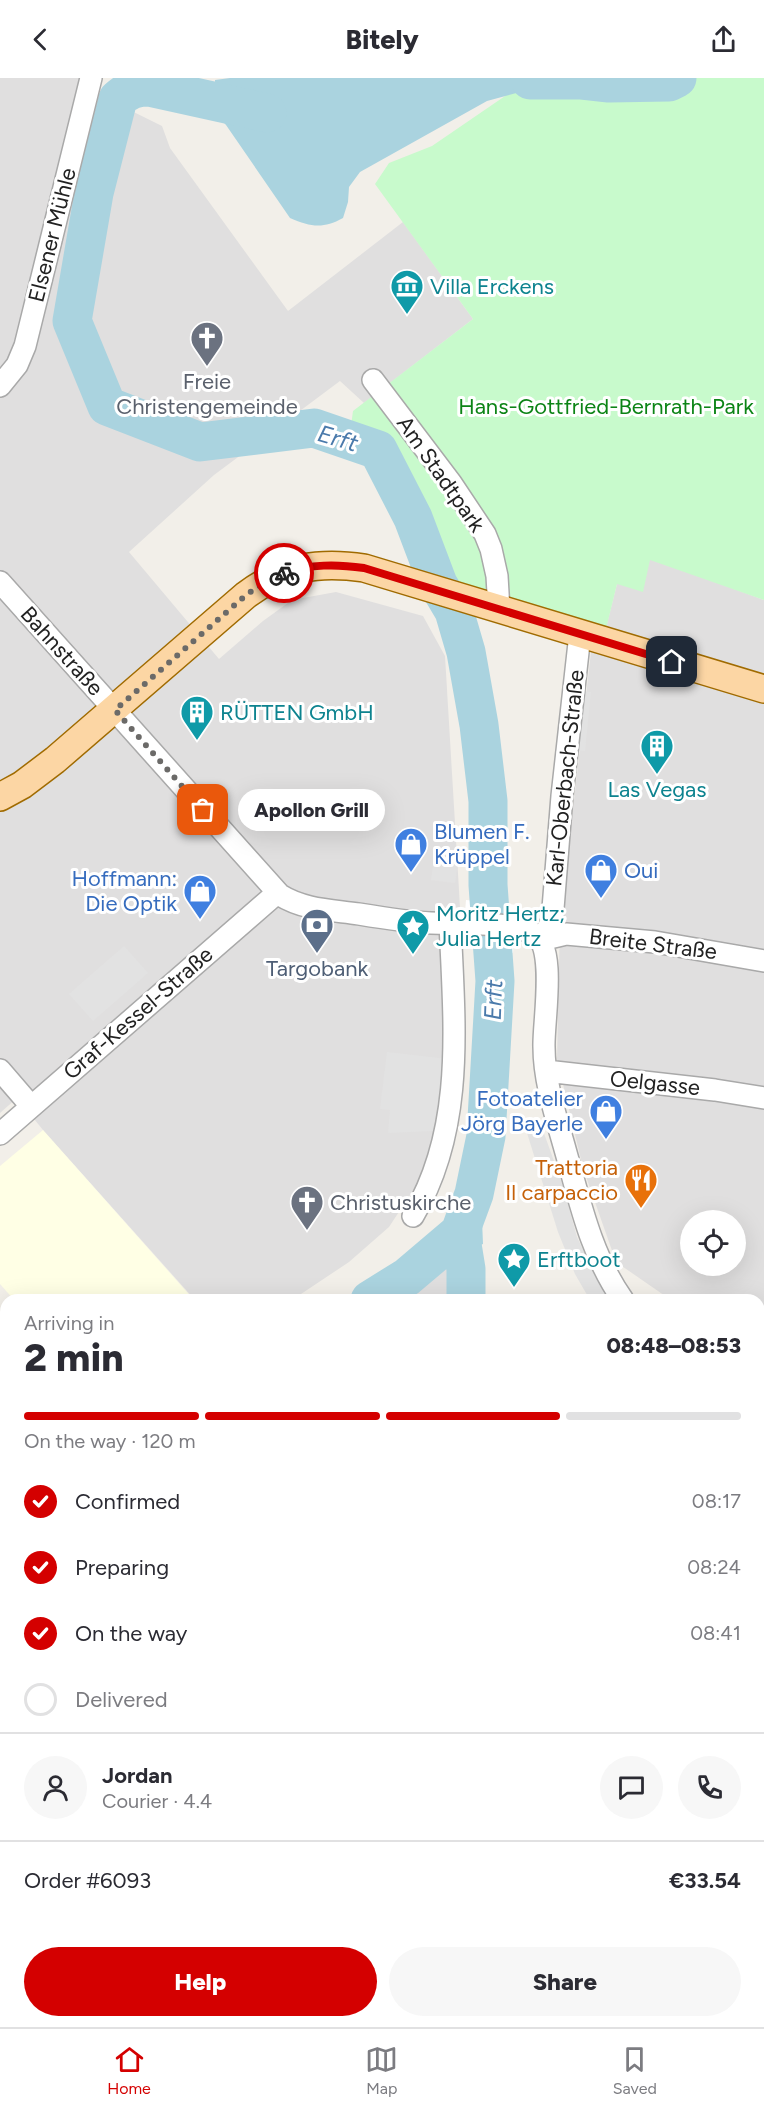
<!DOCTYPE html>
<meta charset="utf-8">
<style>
:root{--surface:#fff;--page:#f7f7f7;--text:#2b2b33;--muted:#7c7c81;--line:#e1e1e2;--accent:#d40000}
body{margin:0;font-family:Figtree,sans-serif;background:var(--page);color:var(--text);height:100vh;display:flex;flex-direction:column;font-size:22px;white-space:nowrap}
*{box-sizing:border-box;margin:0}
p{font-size:20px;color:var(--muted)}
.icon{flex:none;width:33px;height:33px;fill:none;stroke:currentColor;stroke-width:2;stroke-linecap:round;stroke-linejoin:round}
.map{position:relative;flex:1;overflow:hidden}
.drawer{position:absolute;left:0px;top:1216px;width:765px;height:734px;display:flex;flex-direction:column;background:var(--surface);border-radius:18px 18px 0 0;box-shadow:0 6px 24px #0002}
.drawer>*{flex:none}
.fabs{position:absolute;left:680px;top:1132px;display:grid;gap:12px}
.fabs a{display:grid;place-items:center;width:66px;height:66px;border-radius:50%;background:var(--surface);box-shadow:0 6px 24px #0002;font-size:30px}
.pin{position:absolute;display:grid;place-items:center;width:51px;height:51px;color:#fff;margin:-26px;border-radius:12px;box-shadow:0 3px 9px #0006}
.courier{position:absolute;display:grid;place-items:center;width:60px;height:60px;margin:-30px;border:4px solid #d40000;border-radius:50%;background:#fff;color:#222;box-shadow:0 2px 8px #0007}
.bubble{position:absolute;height:42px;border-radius:21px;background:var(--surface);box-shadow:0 6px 24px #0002;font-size:20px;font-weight:800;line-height:42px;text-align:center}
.head em{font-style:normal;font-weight:800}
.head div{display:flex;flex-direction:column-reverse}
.head{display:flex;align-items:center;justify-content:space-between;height:102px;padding:0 24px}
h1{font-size:39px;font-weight:800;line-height:45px}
.bar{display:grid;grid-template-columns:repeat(4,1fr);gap:9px 6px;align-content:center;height:72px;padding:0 24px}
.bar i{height:8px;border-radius:4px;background:var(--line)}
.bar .on{background:var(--accent)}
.bar p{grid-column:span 4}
.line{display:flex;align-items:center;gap:15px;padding:0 24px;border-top:2px solid var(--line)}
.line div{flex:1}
.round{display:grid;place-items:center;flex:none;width:63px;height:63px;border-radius:32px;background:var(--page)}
ol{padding:0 24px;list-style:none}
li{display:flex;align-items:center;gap:18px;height:66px}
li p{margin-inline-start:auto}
li .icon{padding:6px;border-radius:50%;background:var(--accent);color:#fff;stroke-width:4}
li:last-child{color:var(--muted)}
li i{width:33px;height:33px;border:3px solid var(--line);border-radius:50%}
.button{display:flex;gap:12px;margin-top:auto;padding:12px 24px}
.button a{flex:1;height:69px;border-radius:36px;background:var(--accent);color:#fff;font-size:24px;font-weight:800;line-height:69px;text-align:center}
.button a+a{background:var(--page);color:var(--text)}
header{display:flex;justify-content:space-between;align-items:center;height:78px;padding:0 24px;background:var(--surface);font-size:27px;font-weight:800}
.tab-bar{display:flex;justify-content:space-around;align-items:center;height:84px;border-top:2px solid var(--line);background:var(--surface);font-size:16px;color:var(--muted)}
.tab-bar a{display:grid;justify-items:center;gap:3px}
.tab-bar .on{color:var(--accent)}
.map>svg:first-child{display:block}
.residential{fill:#e0dfdf;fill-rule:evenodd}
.education{fill:#ffffe5}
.park{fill:#c8facc}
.parking{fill:#e2e2e2}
.water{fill:#aad3df}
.pier{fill:#fff}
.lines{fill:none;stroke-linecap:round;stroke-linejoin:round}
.river{stroke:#aad3df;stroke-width:39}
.minor-casing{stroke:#a9a9a9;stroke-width:24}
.major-casing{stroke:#a06b00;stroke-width:30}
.minor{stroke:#fff;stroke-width:21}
.major{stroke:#fcd6a4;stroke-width:27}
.done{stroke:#6b6a68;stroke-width:6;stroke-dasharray:0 10.8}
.route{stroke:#d40000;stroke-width:8}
.labels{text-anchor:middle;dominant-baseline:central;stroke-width:6;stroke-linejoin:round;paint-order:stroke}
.street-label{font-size:22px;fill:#222;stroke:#fff}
.culture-label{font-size:22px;fill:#0d838f;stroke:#fff;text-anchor:start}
.worship-label{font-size:22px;fill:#5b616d;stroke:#fff}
.park-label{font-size:22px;fill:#0c8416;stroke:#fff}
.shop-label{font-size:22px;fill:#366cbe;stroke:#fff;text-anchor:start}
.service-label{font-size:22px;fill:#4e5e75;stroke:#fff}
.food-label{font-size:22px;fill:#c56008;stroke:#fff;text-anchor:end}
.water-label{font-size:24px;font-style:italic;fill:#4a7aab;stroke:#fff}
</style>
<header><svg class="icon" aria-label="back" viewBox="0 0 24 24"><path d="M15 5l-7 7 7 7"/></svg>Bitely<svg class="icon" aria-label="share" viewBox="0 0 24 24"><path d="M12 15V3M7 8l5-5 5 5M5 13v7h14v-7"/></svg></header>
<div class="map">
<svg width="764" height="1949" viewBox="0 0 764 1949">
<rect width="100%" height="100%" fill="#f2efe9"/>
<path class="residential" d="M 0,0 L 82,0 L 79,7 L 162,48 L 170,70 L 288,233 L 403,144 L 473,241 L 364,325 L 340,303 L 214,397 L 129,474 L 219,581 L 263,543 L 292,522 L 336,514 L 423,538 L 445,578 L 460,829 L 442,831 L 445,947 L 440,1044 L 430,1079 L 416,1108 L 389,1149 L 349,1184 L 292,1222 L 195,1222 L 43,1052 L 17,1020 L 0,1035 Z
M 650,480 L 764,522 L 764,1280 L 759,1280 L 759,1222 L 671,1222 L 616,1184 L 583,1090 L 557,981 L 560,844 L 591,574 L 605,554 L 617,506 ZM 690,1143 L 735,1143 L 735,1188 L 690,1188 Z
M 451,1183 L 451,1222 L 407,1222 Z
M 764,1538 L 764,1655 L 759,1653 L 759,1547 Z"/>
<path class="education" d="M 43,1052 L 194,1222 L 14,1222 L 0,1206 L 0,1088 Z"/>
<path class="park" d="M 494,0 L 764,0 L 764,522 L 650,482 L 643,514 L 617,506 L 605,555 L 441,507 L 380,372 L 349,362 L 353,333 L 473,241 L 375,106 L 389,85 L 432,68 L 508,16 Z
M 6,1444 L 6,1583 L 0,1577 L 0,1449 Z
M 759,1653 L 764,1655 L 764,1752 L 759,1755 Z
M 135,1944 L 507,1944 L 502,1949 L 139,1949 Z"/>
<path class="parking" d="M 581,613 L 591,614 L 585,673 L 575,672 Z
M 434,781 L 458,785 L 455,805 L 431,802 Z
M 124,868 L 148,895 L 93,943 L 69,916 Z
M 387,974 L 448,981 L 437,1050 L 432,1053 L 388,1055 L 390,1032 L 380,1031 Z
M 541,1047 L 563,1108 L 577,1159 L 597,1201 L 612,1222 L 590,1222 L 575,1196 L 558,1154 L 527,1055 Z"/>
<path class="water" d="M 230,0 L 583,0 L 580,19 L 520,14 L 487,23 L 360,94 L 349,109 L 348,124 L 343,140 C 323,151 311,149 290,140 L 226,47 L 215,35 L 215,2 Z
M 456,1122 L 478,1124 L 482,1142 L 483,1166 L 452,1178 L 395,1222 L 354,1222 L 383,1203 L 441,1152 Z
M 0,1858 L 6,1866 L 6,1928 L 0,1920 Z"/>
<path class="pier" d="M 466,822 L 517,827 L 513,875 L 462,870 Z"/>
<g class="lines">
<path class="river" d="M 530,2 L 582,2 L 609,5 L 669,4 L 677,0
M 267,35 L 149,9 C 136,9 128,12 118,21 L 94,115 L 72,243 L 107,328 L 200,364 L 314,350 L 378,372 L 413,440 L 438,506 L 454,533 L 466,574 L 479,647 L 488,723 L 488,807 L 495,903 L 486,1058 L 474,1116 L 460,1154 L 407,1199 L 370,1222
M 460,1154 L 466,1191 L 466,1222"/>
<defs>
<path id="minor" d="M 373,302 L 451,405 L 485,456 L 491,471 L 497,498 L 499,532
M 0,308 L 17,287 L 25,268 L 91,0
M 0,504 L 280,817 C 304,832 332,832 359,836 C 383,840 407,844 431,845 C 459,846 510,843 534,856 C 557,869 543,945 544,969 C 544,1003 556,1039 565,1071 C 580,1124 591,1177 623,1222
M 541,862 L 552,843 L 562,718 L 580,556
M 541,862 L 566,856 L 655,864 L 764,883
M 0,992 L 31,1028
M 546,993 L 715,1012 L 764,1020
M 0,1056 L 277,815
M 413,1138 C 466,1049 454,944 450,844
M 759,1292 L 764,1292
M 0,1726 L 6,1721
M 759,1785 L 764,1782
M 0,1809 L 6,1817
M 102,1944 L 106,1949
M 632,1944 L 633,1949"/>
<path id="major" d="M 0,719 L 22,707 L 55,682 L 246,517 C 284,489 318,483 364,490 L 764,611"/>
</defs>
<use href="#minor" class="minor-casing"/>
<use href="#major" class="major-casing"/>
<use href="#minor" class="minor"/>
<use href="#major" class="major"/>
</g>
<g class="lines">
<path class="done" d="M 203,732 L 115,632 L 246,517 L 258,509 L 284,495"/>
<path class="route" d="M 284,495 C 311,486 336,486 364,490 L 672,584"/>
</g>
<defs>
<symbol id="museum-pin" viewBox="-11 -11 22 30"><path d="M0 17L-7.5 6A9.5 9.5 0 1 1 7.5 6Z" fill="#0f9aa8" stroke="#fff"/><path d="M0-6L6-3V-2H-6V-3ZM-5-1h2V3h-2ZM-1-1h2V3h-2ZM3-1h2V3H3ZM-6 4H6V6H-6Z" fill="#fff"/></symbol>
<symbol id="church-pin" viewBox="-11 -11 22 30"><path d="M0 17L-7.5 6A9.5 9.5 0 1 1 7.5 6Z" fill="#6b7280" stroke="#fff"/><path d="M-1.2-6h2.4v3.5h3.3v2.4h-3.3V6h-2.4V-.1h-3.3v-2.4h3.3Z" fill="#fff"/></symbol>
<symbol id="building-pin" viewBox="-11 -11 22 30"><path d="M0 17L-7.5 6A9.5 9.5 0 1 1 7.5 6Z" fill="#0f9aa8" stroke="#fff"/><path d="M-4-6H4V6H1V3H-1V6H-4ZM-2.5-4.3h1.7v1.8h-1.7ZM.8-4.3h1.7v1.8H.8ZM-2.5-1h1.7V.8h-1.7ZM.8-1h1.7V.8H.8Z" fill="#fff"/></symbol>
<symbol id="shop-pin" viewBox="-11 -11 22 30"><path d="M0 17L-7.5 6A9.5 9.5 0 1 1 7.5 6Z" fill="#3f7fe0" stroke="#fff"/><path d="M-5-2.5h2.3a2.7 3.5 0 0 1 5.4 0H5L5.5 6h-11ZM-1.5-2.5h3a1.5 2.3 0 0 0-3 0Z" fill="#fff"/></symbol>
<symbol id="bank-pin" viewBox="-11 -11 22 30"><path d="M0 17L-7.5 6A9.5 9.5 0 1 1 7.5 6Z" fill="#5c6f8a" stroke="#fff"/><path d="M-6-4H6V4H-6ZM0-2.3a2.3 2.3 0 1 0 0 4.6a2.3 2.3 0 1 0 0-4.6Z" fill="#fff"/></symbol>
<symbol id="sight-pin" viewBox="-11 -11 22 30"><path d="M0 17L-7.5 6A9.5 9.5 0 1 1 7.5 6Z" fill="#0f9aa8" stroke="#fff"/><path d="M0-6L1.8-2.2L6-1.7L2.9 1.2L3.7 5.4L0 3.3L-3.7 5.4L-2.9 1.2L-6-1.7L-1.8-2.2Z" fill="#fff"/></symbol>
<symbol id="restaurant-pin" viewBox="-11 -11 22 30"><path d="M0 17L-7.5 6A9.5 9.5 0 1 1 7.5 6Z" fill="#e8710a" stroke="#fff"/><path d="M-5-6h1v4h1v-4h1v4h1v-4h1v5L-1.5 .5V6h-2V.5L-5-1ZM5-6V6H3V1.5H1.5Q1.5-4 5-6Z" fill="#fff"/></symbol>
</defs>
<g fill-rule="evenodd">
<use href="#museum-pin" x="388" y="189" width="38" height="52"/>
<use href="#church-pin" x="188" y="241" width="38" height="52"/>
<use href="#building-pin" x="178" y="615" width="38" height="52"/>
<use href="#building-pin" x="638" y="649" width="38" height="52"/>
<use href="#shop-pin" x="392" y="747" width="38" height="52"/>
<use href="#shop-pin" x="582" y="773" width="38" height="52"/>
<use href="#shop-pin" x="181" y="794" width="38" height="52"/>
<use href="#bank-pin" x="298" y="828" width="38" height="52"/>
<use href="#sight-pin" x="394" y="829" width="38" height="52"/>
<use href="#shop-pin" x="587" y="1014" width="38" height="52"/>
<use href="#restaurant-pin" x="622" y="1083" width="38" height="52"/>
<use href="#church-pin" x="288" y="1105" width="38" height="52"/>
<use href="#sight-pin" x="495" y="1162" width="38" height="52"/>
</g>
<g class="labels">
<g class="street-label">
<text transform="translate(52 157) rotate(-76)">Elsener Mühle</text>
<text transform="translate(441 396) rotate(55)">Am Stadtpark</text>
<text transform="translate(62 573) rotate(48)">Bahnstraße</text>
<text transform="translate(565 700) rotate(-84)">Karl-Oberbach-Straße</text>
<text transform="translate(653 866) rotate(7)">Breite Straße</text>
<text transform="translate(138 935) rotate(-41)">Graf-Kessel-Straße</text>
<text transform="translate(655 1005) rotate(6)">Oelgasse</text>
</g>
<g class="culture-label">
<text x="430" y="208">Villa Erckens</text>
<text x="220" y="634">RÜTTEN GmbH</text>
<text x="657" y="711" text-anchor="middle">Las Vegas</text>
<text x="436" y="835">Moritz Hertz;<tspan x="436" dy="25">Julia Hertz</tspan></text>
<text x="537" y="1181">Erftboot</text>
</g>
<g class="worship-label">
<text x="207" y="303">Freie<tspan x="207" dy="25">Christengemeinde</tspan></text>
<text x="330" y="1124" text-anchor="start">Christuskirche</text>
</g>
<g class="park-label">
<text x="606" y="328">Hans-Gottfried-Bernrath-Park</text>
</g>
<g class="shop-label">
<text x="434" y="753">Blumen F.<tspan x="434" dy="25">Krüppel</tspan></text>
<text x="624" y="792">Oui</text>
<text x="177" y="800" text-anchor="end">Hoffmann:<tspan x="177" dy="25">Die Optik</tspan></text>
<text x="583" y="1020" text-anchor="end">Fotoatelier<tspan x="583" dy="25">Jörg Bayerle</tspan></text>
</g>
<g class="service-label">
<text x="317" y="890">Targobank</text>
</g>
<g class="food-label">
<text x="618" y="1089">Trattoria<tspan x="618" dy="25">Il carpaccio</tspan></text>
</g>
<g class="water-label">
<text transform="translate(338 360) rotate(16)">Erft</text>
<text transform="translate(493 922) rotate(-88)">Erft</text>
</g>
</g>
</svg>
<div class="fabs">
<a><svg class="icon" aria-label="locate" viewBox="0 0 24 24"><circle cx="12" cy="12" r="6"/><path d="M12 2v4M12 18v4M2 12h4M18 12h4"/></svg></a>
</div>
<div class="pin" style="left:203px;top:732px;background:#ea580c"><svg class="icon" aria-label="bag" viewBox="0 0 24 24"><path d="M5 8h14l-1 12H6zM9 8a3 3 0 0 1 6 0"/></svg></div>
<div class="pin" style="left:672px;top:584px;background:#1f2937"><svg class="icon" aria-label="home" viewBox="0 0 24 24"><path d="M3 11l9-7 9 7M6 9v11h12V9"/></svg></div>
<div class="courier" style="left:284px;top:495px"><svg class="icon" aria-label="bike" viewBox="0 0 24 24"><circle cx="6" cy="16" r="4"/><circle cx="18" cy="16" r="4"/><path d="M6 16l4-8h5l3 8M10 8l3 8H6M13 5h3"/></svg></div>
<div class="bubble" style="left:238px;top:711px;width:147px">Apollon Grill</div>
<section class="drawer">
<div class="head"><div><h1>2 min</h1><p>Arriving in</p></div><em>08:48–08:53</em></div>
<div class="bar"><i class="on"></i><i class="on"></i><i class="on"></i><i></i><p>On the way · 120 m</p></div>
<ol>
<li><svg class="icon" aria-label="check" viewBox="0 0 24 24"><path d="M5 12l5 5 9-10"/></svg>Confirmed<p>08:17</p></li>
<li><svg class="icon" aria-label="check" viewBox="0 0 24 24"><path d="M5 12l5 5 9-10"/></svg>Preparing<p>08:24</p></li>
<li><svg class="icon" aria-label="check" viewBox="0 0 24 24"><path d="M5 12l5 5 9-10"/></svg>On the way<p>08:41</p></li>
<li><i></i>Delivered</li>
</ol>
<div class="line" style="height:108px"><a class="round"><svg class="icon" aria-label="person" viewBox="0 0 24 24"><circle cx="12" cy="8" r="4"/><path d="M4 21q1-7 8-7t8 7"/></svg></a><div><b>Jordan</b><p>Courier · 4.4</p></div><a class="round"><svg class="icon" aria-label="chat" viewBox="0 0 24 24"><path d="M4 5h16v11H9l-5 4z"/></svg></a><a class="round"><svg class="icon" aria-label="phone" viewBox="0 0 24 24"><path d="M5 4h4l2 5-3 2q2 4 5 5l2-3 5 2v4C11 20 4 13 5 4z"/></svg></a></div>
<div class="line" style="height:78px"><div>Order #6093</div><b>€33.54</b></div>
<div class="button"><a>Help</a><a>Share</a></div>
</section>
</div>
<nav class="tab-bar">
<a class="on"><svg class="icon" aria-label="home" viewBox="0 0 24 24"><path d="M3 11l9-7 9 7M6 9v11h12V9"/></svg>Home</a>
<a><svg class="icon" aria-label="map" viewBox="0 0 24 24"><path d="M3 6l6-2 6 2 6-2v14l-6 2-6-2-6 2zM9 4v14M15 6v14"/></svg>Map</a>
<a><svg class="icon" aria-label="saved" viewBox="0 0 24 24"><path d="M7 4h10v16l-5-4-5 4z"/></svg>Saved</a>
</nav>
